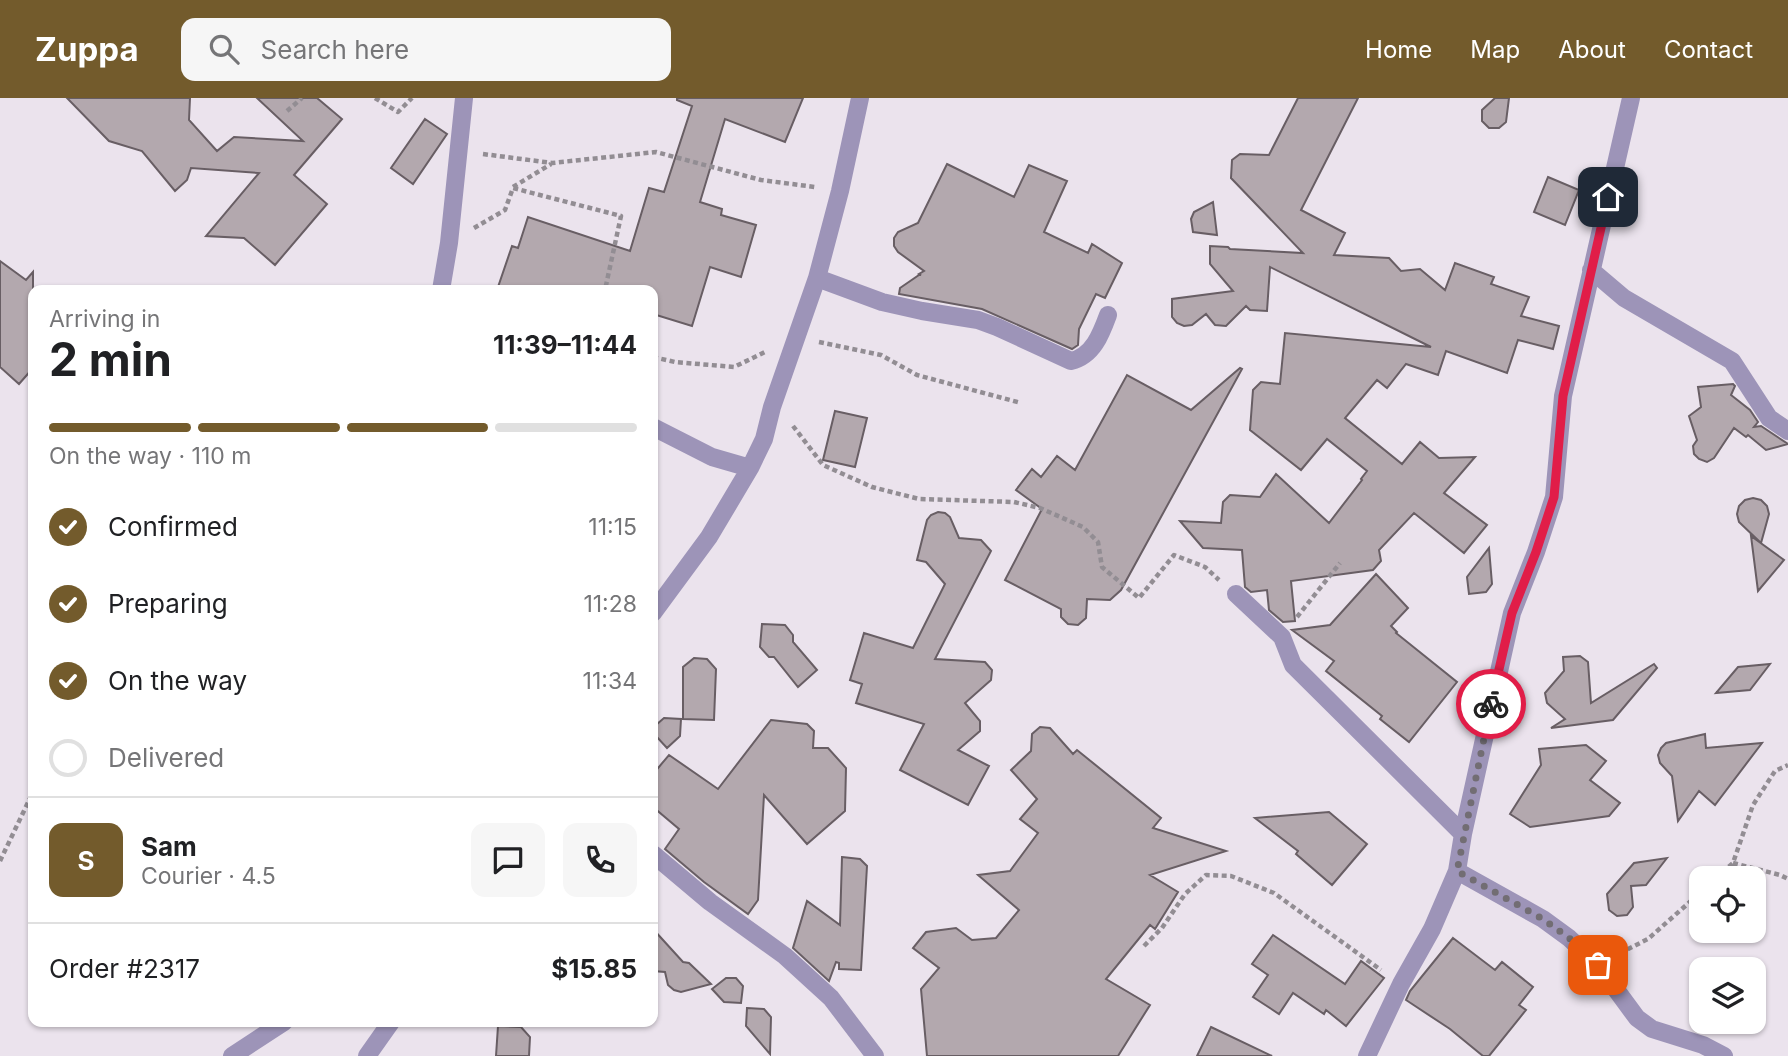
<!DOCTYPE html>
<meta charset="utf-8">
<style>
:root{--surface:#fff;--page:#f6f6f6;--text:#202124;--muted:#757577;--line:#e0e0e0;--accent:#735b2c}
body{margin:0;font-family:Inter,sans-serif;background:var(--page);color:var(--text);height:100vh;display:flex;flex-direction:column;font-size:26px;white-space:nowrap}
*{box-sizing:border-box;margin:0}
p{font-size:23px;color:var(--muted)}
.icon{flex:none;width:38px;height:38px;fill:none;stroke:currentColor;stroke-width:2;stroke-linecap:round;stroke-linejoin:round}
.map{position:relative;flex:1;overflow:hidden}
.drawer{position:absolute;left:28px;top:187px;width:630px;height:742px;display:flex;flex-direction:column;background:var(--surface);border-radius:14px;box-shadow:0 2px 5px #0004}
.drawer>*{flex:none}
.fabs{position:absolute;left:1689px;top:768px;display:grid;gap:14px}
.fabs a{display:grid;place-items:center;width:77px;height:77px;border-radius:14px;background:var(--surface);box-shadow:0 2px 5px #0004;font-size:35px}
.pin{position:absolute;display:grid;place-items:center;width:60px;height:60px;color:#fff;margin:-30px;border-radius:14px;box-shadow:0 4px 10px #0006}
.courier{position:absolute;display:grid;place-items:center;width:70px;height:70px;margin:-35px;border:5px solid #e11d48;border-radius:50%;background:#fff;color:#222;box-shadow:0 2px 9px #0007}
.headline em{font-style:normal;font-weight:700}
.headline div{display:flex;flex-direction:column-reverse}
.headline{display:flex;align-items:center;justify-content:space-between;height:119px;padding:0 21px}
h1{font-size:46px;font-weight:700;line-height:52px}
.bar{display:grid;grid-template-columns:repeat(4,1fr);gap:10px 7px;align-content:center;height:84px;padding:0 21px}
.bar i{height:9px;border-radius:5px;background:var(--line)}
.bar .current{background:var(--accent)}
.bar p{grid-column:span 4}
.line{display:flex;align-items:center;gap:18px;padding:0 21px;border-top:2px solid var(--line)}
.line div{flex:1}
.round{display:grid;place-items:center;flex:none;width:74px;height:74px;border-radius:14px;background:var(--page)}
ol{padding:0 21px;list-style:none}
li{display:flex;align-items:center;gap:21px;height:77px}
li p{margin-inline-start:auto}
li .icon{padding:7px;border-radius:50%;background:var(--accent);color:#fff;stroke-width:4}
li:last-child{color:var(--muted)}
li i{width:38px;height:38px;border:4px solid var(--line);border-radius:50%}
header{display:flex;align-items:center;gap:42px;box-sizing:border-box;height:98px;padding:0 35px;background:var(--accent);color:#fff}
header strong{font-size:33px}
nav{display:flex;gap:38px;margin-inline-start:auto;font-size:24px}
.search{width:490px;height:63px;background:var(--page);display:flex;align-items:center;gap:18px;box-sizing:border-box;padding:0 24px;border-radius:14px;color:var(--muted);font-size:26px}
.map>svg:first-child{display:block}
.building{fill:#b3a8ae;stroke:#685e64;stroke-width:2}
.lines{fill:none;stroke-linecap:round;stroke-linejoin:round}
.path{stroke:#928d93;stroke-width:4.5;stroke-dasharray:5 3.5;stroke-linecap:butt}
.minor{stroke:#9d94b8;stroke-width:18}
.done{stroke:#726d73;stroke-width:7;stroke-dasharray:0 12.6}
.route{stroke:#e11d48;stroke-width:9}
</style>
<header>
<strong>Zuppa</strong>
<div class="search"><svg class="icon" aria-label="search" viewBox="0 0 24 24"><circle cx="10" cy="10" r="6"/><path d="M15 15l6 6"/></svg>Search here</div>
<nav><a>Home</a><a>Map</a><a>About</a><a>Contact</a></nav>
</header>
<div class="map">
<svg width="1788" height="958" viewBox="0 0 1788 958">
<rect width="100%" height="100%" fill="#ebe3ed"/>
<path class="building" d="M 67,0 L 190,0 L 189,22 L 217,53 L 234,39 L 303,43 L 257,0 L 317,0 L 342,21 L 294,77 L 327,106 L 275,167 L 244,140 L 206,138 L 259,75 L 191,70 L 187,82 L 175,93 L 142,53 L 109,43 Z
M 677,0 L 803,0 L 785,44 L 725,21 L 700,104 L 722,111 L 721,117 L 756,127 L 741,179 L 710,169 L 692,228 L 653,216 L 653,192 L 497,192 L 512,148 L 518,150 L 528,119 L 630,153 L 649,90 L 664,94 L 692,8 L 677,2 Z
M 1298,0 L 1358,0 L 1301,112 L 1345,135 L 1334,157 L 1389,160 L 1401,173 L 1420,171 L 1445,192 L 1455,165 L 1494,179 L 1491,186 L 1529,199 L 1521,218 L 1559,228 L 1553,251 L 1518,242 L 1507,275 L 1446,253 L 1438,277 L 1406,266 L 1387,290 L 1377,282 L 1345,320 L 1402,366 L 1420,344 L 1439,360 L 1475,359 L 1444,395 L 1487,427 L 1464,455 L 1414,415 L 1379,452 L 1381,463 L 1373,472 L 1291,483 L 1295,523 L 1283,524 L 1269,512 L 1267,492 L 1251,494 L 1245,489 L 1242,452 L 1203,450 L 1180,423 L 1221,425 L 1223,404 L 1230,397 L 1260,399 L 1276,376 L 1329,425 L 1362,382 L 1361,381 L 1367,373 L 1327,341 L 1301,372 L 1250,332 L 1253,292 L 1261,284 L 1280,286 L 1285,235 L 1431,249 L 1270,169 L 1267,213 L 1250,212 L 1246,208 L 1226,228 L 1215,227 L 1206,216 L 1192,227 L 1184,228 L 1177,225 L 1172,219 L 1172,201 L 1233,193 L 1210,166 L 1210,148 L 1228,149 L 1230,151 L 1303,155 L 1231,80 L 1232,62 L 1240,56 L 1269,57 Z
M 1495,0 L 1509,0 L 1506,24 L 1499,30 L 1489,30 L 1482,23 L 1482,12 Z
M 425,21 L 447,36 L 413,86 L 391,70 Z
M 947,66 L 1014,99 L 1029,67 L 1067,83 L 1044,134 L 1088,155 L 1092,146 L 1122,165 L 1105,200 L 1096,196 L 1079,231 L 1078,247 L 1072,251 L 982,211 L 899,196 L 900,190 L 919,177 L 921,177 L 919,176 L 924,173 L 898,154 L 894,148 L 894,140 L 898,134 L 918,125 Z
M 1548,79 L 1579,92 L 1565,127 L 1534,114 Z
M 1213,104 L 1217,137 L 1193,134 L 1191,121 L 1194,114 Z
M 0,163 L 26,182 L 33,174 L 33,270 L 19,286 L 0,269 Z
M 1240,270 L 1242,271 L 1121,492 L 1110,502 L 1087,501 L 1086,520 L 1078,527 L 1068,526 L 1061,519 L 1061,511 L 1005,482 L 1042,411 L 1016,392 L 1032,371 L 1041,379 L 1057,358 L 1075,372 L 1127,277 L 1191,312 Z
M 1733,286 L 1735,288 L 1731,297 L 1750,312 L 1758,324 L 1754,329 L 1761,328 L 1788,346 L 1766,352 L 1748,337 L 1746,339 L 1734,330 L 1714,360 L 1707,364 L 1699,361 L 1694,356 L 1693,348 L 1697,342 L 1689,318 L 1701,309 L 1698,289 Z
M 835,313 L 867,320 L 855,369 L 823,362 Z
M 1753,400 L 1761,402 L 1767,408 L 1769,416 L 1761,445 L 1739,424 L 1737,416 L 1739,408 L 1745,402 Z
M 938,414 L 945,415 L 950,419 L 959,440 L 981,442 L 991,453 L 935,561 L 985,564 L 992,572 L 991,582 L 965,605 L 980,623 L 980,633 L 958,652 L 989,668 L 968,707 L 900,672 L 924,626 L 856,605 L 862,586 L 850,582 L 864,535 L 913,550 L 945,486 L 926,464 L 917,462 L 927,422 L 931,417 Z
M 1751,438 L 1784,462 L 1758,493 Z
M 1489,450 L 1492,486 L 1486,494 L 1469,496 L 1467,479 Z
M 1376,476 L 1408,510 L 1391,528 L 1397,534 L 1396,535 L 1457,584 L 1409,644 L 1380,621 L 1382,618 L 1326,573 L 1334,563 L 1292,532 L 1330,527 Z
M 762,526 L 785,527 L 793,537 L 793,544 L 817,572 L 798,589 L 774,559 L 769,559 L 760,549 Z
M 1580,558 L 1588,564 L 1591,605 L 1654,566 L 1657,570 L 1613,622 L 1551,630 L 1565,621 L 1547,605 L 1545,595 L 1564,573 L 1563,559 Z
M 694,560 L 707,561 L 716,571 L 714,622 L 683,621 L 683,569 Z
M 1770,566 L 1750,592 L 1716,595 L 1738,569 Z
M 664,620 L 681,621 L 680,638 L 667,650 L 655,637 L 656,627 Z
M 771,622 L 807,626 L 814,633 L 813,650 L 828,650 L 846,670 L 845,713 L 807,746 L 764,697 L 758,802 L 748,816 L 704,784 L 665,751 L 679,731 L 653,709 L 653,676 L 669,657 L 718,691 Z
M 1040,629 L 1050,630 L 1073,656 L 1077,652 L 1161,720 L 1153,730 L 1226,753 L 1150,777 L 1178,794 L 1155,831 L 1150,827 L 1106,881 L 1150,907 L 1118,958 L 927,958 L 921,891 L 939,870 L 913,850 L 926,834 L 956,830 L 972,842 L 996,840 L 1019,812 L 978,777 L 1010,773 L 1038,735 L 1020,721 L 1037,701 L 1011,672 L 1031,653 L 1032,636 Z
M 1705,636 L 1706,650 L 1762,645 L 1715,707 L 1699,693 L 1678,723 L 1672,678 L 1660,665 L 1658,657 L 1661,650 L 1666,645 Z
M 1586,647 L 1606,663 L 1590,682 L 1620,705 L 1609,718 L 1530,729 L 1510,716 L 1541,667 L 1539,651 Z
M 1329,714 L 1367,746 L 1332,787 L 1296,756 L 1298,753 L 1255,720 Z
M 842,759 L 860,761 L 867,768 L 861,872 L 839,871 L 839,865 L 836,864 L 829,883 L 793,850 L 807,803 L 840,827 Z
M 1667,760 L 1646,787 L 1631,788 L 1633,809 L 1627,817 L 1617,818 L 1609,812 L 1607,796 L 1634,765 Z
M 653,831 L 683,864 L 689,865 L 711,886 L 681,894 L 674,892 L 668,887 L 665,874 L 653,873 Z
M 1273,837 L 1345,886 L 1361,863 L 1384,880 L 1346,928 L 1326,912 L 1324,916 L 1293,895 L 1279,916 L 1253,899 L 1268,877 L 1252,866 Z
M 1453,840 L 1495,872 L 1502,864 L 1533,889 L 1519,907 L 1526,912 L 1489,958 L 1483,958 L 1450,931 L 1406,902 L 1410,893 Z
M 726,880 L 736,880 L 743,888 L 741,905 L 724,904 L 712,891 Z
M 747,910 L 764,911 L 771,919 L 770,956 L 746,928 Z
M 498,928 L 521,929 L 530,939 L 529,958 L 496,958 Z
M 1211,929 L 1272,958 L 1197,958 Z"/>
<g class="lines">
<path class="path" d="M 375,0 L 398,14 L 412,0
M 287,13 L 302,0
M 483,56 L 552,65 L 656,54 L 761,82 L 815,89
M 513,89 L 551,66
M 474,130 L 505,112 L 513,90 L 621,118 L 605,192
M 819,244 L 881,257 L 917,277 L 1021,305
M 653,259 L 675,264 L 734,269 L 765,254
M 793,328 L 823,367 L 872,389 L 919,401 L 1014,404 L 1040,410 L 1083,429 L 1098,444 L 1102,469 L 1139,500 L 1174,457 L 1205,469 L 1219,482
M 1297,519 L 1340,465
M 0,763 L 33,694
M 1733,765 L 1780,777 L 1788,781
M 1716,780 L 1733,765 L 1753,707 L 1775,673 L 1788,667
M 1144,848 L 1162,830 L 1185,796 L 1206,777 L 1231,778 L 1274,795 L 1381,872
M 1620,855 L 1648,841 L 1701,794"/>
<path class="minor" d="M 1591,172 L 1624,200 L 1732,263 L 1769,320 L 1788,333
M 817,180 L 882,204 L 922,213 L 978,222 L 997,229 L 1071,263 C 1093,258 1101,236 1108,217
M 441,192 L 449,145 L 464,0
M 653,329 L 712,359 L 750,370
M 1236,496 L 1282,539 L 1293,567 L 1463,736
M 653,515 L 709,439 L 750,370 L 764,341 L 772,309 L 817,180 L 840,93 L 860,0
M 653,756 L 710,804 L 785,858 L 831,900 L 875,958
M 1457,773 L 1543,821 L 1569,840 L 1598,867 L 1637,920 L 1652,931 L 1703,947 L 1724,958
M 232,958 L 284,924
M 367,958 L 391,924
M 1367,958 L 1401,886 L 1432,831 L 1457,773 L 1463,736 L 1512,515 L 1536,454 L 1554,399 L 1563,298 L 1631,0"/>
</g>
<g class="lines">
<path class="done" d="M 1491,606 L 1457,773 L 1543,821 L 1569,840 L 1598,867"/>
<path class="route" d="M 1491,606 L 1512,515 L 1536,454 L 1554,399 L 1563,298 L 1608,99"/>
</g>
</svg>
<div class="fabs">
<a><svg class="icon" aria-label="locate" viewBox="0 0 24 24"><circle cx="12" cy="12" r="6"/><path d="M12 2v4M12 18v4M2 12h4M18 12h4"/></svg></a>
<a><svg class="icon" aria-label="layers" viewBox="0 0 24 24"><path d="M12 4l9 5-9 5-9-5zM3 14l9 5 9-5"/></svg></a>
</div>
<div class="pin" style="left:1598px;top:867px;background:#ea580c"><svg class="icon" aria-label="bag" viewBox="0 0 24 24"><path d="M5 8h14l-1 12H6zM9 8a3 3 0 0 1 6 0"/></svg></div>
<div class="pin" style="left:1608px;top:99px;background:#1f2937"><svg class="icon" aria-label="home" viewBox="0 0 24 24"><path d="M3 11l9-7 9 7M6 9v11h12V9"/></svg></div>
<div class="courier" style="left:1491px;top:606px"><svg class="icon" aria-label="bike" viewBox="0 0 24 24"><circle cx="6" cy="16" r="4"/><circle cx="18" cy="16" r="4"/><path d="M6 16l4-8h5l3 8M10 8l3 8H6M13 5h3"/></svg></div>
<section class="drawer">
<div class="headline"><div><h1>2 min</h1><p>Arriving in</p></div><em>11:39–11:44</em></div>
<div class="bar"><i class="current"></i><i class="current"></i><i class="current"></i><i></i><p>On the way · 110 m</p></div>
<ol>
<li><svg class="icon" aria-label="check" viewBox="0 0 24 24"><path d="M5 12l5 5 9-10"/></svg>Confirmed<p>11:15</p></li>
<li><svg class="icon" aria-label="check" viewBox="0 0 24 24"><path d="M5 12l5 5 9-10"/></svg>Preparing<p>11:28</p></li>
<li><svg class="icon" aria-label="check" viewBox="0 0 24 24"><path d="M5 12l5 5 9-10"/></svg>On the way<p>11:34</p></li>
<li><i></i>Delivered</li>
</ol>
<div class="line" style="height:126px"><b class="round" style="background:var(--accent);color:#fff">S</b><div><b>Sam</b><p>Courier · 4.5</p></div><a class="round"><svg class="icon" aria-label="chat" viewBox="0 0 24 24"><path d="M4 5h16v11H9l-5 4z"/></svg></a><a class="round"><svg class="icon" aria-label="phone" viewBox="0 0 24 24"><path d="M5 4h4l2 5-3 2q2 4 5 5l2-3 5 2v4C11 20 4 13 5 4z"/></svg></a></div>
<div class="line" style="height:91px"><div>Order #2317</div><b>$15.85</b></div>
</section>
</div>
